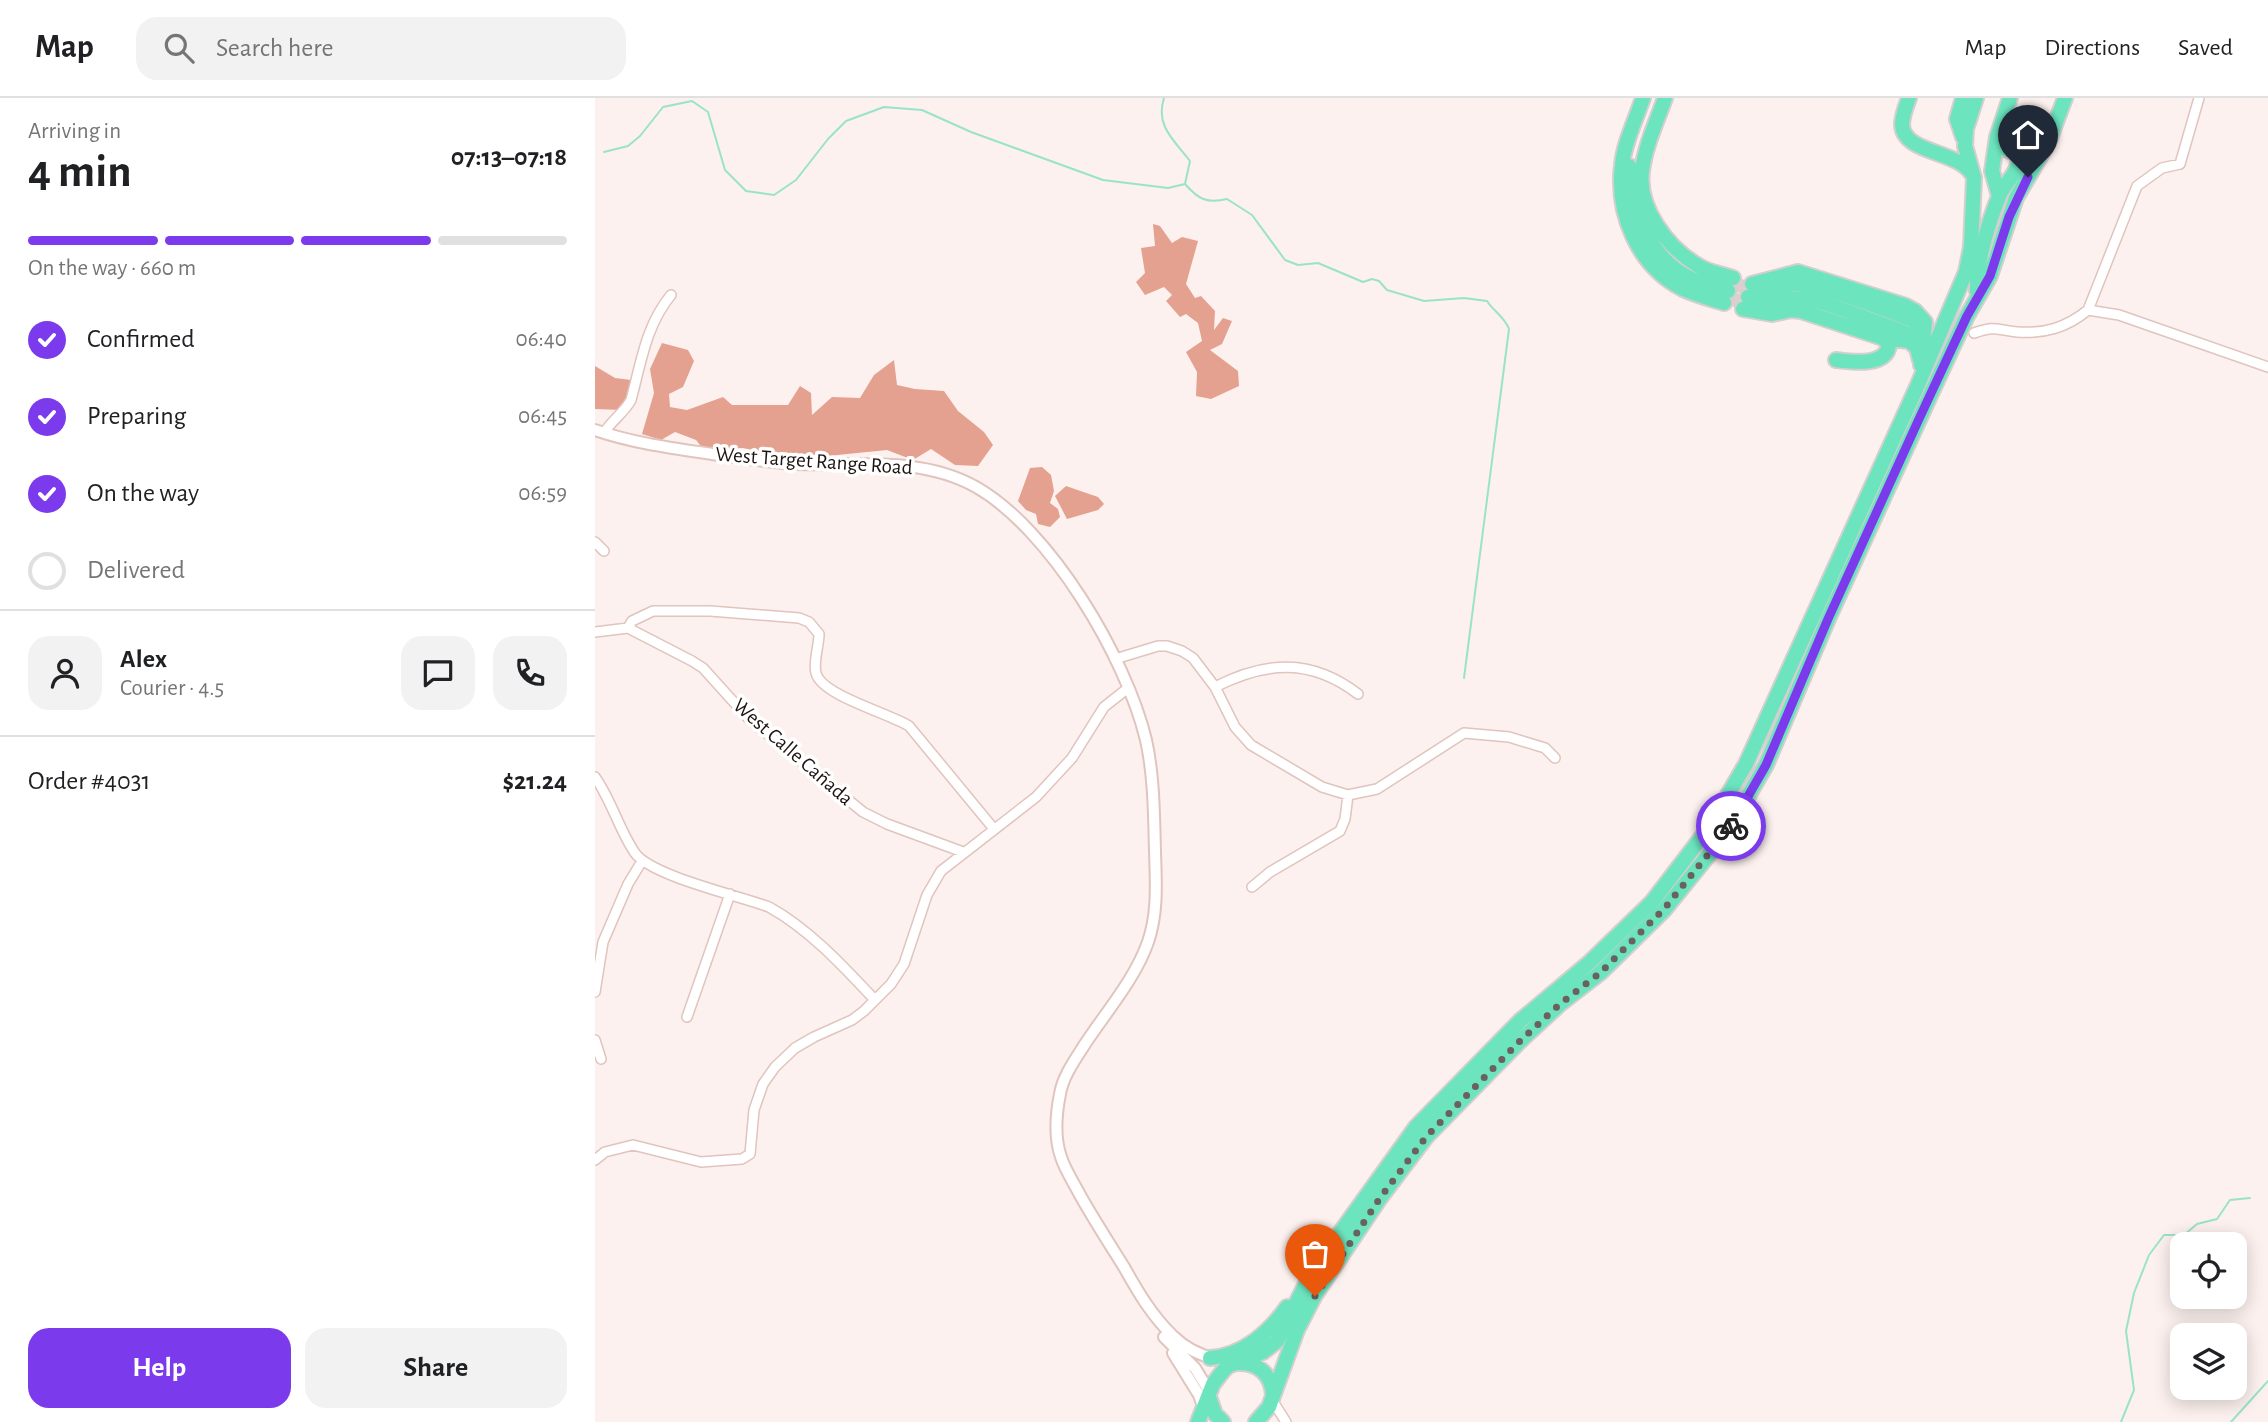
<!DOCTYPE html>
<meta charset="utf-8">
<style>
:root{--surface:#fff;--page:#f2f2f2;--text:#202124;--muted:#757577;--line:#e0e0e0;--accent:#7c3aed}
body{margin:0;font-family:"Alegreya Sans",sans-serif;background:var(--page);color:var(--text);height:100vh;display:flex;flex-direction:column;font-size:26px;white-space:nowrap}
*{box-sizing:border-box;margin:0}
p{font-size:23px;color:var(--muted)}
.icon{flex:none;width:38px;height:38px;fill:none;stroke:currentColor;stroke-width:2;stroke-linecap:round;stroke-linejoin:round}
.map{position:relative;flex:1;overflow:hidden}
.sheet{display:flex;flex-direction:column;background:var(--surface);width:595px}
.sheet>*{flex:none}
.controls{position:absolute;left:1575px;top:1134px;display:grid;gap:14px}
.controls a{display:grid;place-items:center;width:77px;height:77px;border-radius:14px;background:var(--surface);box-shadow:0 4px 18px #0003;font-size:35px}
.pin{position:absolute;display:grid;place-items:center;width:60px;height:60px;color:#fff;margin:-72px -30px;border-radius:50% 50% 50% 0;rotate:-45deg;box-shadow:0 0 7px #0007}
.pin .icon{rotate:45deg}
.courier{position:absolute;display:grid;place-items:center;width:70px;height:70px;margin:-35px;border:5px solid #7c3aed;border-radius:50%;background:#fff;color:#222;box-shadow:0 2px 9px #0007}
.summary em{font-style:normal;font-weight:700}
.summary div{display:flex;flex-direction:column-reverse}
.summary{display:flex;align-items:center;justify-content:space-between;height:119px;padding:0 28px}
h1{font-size:46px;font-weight:700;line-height:52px}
.bar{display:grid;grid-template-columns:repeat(4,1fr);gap:10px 7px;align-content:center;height:84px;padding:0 28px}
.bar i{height:9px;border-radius:5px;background:var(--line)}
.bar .active{background:var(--accent)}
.bar p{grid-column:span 4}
.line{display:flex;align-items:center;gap:18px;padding:0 28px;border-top:2px solid var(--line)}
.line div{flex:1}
.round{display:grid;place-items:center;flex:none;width:74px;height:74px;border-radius:21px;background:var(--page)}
ol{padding:0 28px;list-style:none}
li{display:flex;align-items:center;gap:21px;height:77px}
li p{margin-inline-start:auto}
li .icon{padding:7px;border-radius:50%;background:var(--accent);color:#fff;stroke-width:4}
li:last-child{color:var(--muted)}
li i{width:38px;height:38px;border:4px solid var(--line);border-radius:50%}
.button{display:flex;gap:14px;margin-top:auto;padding:14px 28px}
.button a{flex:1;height:80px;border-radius:21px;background:var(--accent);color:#fff;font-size:28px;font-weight:700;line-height:80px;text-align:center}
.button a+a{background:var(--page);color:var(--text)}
header{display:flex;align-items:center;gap:42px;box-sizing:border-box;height:98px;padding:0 35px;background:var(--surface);border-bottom:2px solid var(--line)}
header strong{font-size:33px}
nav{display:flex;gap:38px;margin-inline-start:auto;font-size:24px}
.search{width:490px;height:63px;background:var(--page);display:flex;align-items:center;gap:18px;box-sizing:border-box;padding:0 24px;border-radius:21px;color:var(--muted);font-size:26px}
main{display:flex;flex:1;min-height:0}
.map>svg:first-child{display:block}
.forest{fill:#e4a18f}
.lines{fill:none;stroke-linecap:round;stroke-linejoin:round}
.stream{stroke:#9ae3c7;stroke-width:2}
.trunk-tunnel{stroke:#dbd0cd;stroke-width:14;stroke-dasharray:14 7;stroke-linecap:butt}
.minor-casing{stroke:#e0c4bd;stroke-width:12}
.tertiary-casing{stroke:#e0c4bd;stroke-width:14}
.trunk-casing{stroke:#d2d0cf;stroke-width:18}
.minor{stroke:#fff;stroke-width:9}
.tertiary{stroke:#fff;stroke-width:10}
.trunk{stroke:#6ce4be;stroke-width:14}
.done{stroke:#6b615e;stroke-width:7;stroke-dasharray:0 12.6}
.route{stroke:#7c3aed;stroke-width:9}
.labels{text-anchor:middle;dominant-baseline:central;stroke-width:7;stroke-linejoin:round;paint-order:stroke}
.street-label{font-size:21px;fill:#1d1411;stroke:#fff}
</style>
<header>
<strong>Map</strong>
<div class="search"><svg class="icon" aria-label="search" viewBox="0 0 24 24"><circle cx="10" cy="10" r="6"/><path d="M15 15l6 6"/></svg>Search here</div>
<nav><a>Map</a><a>Directions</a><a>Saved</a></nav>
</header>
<main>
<section class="sheet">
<div class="summary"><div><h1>4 min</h1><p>Arriving in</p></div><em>07:13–07:18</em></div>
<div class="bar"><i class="active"></i><i class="active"></i><i class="active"></i><i></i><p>On the way · 660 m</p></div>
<ol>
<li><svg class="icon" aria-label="check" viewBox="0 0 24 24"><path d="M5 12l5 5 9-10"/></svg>Confirmed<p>06:40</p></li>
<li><svg class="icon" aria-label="check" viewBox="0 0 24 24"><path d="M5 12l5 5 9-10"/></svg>Preparing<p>06:45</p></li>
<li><svg class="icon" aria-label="check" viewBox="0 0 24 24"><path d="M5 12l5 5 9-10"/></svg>On the way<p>06:59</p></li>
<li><i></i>Delivered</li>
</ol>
<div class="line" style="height:126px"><a class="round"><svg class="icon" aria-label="person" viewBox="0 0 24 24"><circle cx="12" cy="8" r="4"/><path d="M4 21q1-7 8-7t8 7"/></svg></a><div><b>Alex</b><p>Courier · 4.5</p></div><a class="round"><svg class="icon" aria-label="chat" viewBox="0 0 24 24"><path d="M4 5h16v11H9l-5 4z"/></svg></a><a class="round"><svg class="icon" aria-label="phone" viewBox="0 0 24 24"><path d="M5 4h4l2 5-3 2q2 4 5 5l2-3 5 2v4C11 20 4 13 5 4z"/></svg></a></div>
<div class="line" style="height:91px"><div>Order #4031</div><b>$21.24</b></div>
<div class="button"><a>Help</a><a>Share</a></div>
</section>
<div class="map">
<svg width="1673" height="1324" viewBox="0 0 1673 1324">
<rect width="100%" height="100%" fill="#fcf1ee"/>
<path class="forest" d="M 558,126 L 565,128 L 577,145 L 587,139 L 603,143 L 591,186 L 600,200 L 606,198 L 620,213 L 619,232 L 628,220 L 637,223 L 627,246 L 615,252 L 643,273 L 644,288 L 616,301 L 601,298 L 602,274 L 591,254 L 607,243 L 603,225 L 591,216 L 585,219 L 571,203 L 577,197 L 569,189 L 550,197 L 541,184 L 550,175 L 546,150 L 560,148 Z
M 67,245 L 93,252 L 99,263 L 88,289 L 74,296 L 75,309 L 92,312 L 128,299 L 137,307 L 193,307 L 205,288 L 216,295 L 217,317 L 237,299 L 265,300 L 279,277 L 299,262 L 302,287 L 320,291 L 349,293 L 363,313 L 389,334 L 398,347 L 383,368 L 360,367 L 336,351 L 318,362 L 292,352 L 232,358 L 186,358 L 148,350 L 109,352 L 101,342 L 80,334 L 66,342 L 47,336 L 59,295 L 55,271 Z
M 0,268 L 20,280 L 36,282 L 36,290 L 28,312 L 0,311 Z
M 447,369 L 456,377 L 459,393 L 455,405 L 463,411 L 465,419 L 455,429 L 443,426 L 441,416 L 431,412 L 423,403 L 435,370 Z
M 471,388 L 503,399 L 509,406 L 503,412 L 472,421 L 460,398 Z"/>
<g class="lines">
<path class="stream" d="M 9,54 L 33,48 L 45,38 L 68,9 L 97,3 L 113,14 L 130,72 L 151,93 L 179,97 L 201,82 L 233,41 L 251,23 L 289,9 L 327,12 L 376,34 L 508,82 L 573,90 L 590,86 L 595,63 C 579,42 560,28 569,0
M 590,86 C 603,101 612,106 632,101 L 657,117 L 690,162 L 703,167 L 723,165 L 768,184 L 777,181 L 784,183 L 792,192 L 829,203 L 869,200 L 892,203 C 899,214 909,218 914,231 L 869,580
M 1526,1324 L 1539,1292 L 1531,1233 L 1539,1195 L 1554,1157 L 1569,1137 L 1589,1137 L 1602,1126 L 1622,1121 L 1635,1102 L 1655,1100
M 1636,1324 L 1673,1283"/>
<path class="trunk-tunnel" d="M 1136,185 L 1155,191
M 1131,199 L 1150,205"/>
<defs>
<path id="minor" d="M 1493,212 L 1524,217 L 1673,269
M 1379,235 C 1401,227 1401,232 1422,234 C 1449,236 1471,230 1493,212 L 1542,88 L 1567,70 L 1585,66 L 1604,0
M 9,335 C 17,322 29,315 36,302 C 46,265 51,227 76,197
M 0,444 L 9,453
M 33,530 L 37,523 L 58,513 L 115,513 L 204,520 L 214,524 L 224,536 C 224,548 218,564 221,575 C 226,597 293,615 314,628 L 399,731
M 0,534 L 33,530 L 97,563 L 108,570 L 154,621 L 268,714 L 292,726 L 368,754
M 520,561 L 563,548 L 572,548 L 587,553 L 598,560 L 620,589 L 640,629 L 656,647 L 727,689 L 753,697 L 782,691 L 869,635 L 914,639 L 950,650 L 960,660
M 620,589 C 671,563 716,560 763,596
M 0,679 C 17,703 24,732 40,755 C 56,778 145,798 174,809 C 214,831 248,868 279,901
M 657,789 L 675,774 L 745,733 L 750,721 L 753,697
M 0,894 L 8,844 L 33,786 L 47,763
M 92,919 L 135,796
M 0,942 L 6,961
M 0,1062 L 10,1054 L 38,1047 L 106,1064 L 147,1061 L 155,1056 L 159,1012 L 168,986 L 180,969 L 200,950 L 219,939 L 257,922 L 269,913 L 296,886 L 309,866 L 332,797 L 346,773 L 441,699 L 477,660 L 509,609 L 533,590
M 677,1302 L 691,1324"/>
<path id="tertiary" d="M 0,332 C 38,345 77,350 117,356 C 145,360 173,364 201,366 C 261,368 326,358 381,389 C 455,431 531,559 551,642 C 559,678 559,716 560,754 C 561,785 563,815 553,844 C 540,881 511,914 490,946 C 480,962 468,978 465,996 C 461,1016 459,1039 466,1059 C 470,1072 479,1085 485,1097 C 499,1122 514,1145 529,1169 C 543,1194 557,1218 578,1238 C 590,1250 604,1257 621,1261
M 569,1239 L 600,1270 L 614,1293
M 578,1255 L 604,1297 L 609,1311"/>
<path id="trunk" d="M 1048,0 C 1041,21 1029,45 1027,67 C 1021,116 1043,168 1088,191 C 1101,197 1116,201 1129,205
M 1070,0 C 1062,23 1050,48 1047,73 C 1042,109 1072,149 1102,167 C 1112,174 1126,176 1138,180
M 1314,0 C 1311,8 1307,18 1307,27 C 1309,56 1362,52 1377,76
M 1368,39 L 1362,21 L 1368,0
M 1402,39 L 1397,73 L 1404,98
M 1034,68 C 1039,113 1053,161 1097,181 C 1109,186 1121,189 1133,193
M 1157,186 L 1203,174 L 1311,208 L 1320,213 L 1330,224 L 1326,267
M 1382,193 C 1381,164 1394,123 1405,96 C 1412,82 1425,74 1424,57 L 1409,50 L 1402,39 L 1415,0
M 1153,199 C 1169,197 1184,187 1201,186 C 1224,186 1293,212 1317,222 L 1323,228 L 1325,235
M 1163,204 C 1180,206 1195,198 1212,201 C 1241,207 1277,223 1306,233 L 1318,239
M 1148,211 L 1177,216 L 1196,212 L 1206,213 L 1288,240 L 1314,243 L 1322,250 L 1325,262
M 1241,262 C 1257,264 1291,269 1294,247 L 1288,240
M 615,1260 C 647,1258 674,1235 692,1209
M 643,1265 C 663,1264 677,1277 678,1297
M 614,1299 L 620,1316 L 628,1324
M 603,1324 L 618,1286 L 628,1273 L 633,1268 L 668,1254 L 682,1243 L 717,1174 L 821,1029 L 925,923 L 994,865 L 1057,804 L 1113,731 L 1151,666 L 1322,289 L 1371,174 L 1376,149 L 1379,80 L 1370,48 L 1371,31 L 1381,0
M 661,1324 L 674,1309 L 702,1232 L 720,1197 L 785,1100 L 831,1039 L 925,943 L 965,906 L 1005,875 L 1069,812 L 1133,733 L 1171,667 L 1233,521 L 1333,302 L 1372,218 L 1395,178 L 1421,100 L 1453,45 L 1470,0"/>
</defs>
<use href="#minor" class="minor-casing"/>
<use href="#tertiary" class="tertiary-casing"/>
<use href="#trunk" class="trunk-casing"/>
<use href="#minor" class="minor"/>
<use href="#tertiary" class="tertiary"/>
<use href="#trunk" class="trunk"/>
</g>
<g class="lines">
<path class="done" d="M 720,1198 L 785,1100 L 831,1039 L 925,943 L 965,906 L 1005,875 L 1069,811 L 1136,728"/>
<path class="route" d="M 1136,728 L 1171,667 L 1233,521 L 1324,321 L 1372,218 L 1395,178 L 1414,119 L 1433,79"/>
</g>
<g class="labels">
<g class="street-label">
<text transform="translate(219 363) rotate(4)">West Target Range Road</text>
<text transform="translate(198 654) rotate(41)">West Calle Cañada</text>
</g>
</g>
</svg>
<div class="controls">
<a><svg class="icon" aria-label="locate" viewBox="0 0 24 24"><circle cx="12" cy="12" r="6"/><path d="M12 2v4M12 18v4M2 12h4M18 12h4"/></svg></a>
<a><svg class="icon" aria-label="layers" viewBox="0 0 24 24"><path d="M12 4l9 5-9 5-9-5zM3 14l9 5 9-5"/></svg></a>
</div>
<div class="pin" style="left:720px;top:1198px;background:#ea580c"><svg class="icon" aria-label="bag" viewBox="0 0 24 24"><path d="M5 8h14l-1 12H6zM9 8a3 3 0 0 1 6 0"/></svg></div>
<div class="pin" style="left:1433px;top:79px;background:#1f2937"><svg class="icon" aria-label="home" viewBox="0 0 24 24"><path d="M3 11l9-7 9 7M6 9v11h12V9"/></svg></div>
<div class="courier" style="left:1136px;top:728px"><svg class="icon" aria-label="bike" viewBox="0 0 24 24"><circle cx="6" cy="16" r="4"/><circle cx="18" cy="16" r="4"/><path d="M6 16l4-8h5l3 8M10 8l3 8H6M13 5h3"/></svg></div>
</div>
</main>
